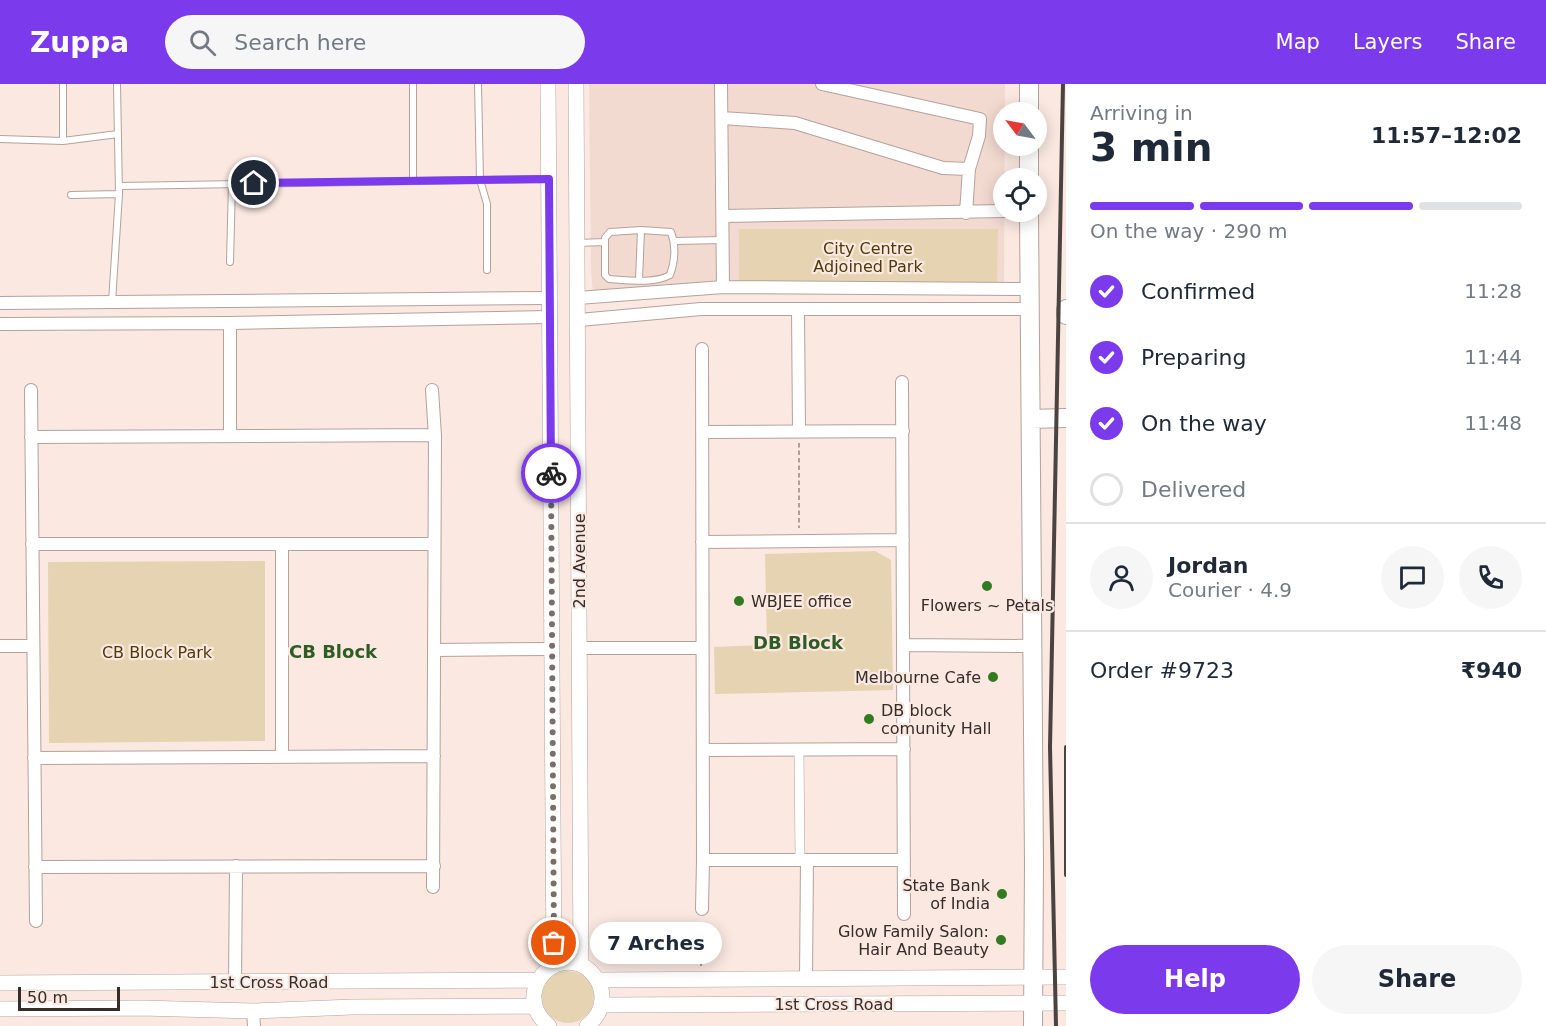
<!DOCTYPE html>
<meta charset="utf-8">
<style>
:root{--surface:#fff;--page:#f6f6f7;--text:#1f2937;--muted:#747a83;--line:#e0e1e3;--accent:#7c3aed}
body{margin:0;font-family:"DejaVu Sans",sans-serif;background:var(--page);color:var(--text);height:100vh;display:flex;flex-direction:column;font-size:22px;white-space:nowrap}
*{box-sizing:border-box;margin:0}
p{font-size:20px;color:var(--muted)}
.icon{flex:none;width:33px;height:33px;fill:none;stroke:currentColor;stroke-width:2;stroke-linecap:round;stroke-linejoin:round}
.map{position:relative;flex:1;overflow:hidden}
.details{display:flex;flex-direction:column;background:var(--surface);width:480px}
.details>*{flex:none}
.needle{width:39px;rotate:302deg}
.tools{position:absolute;left:993px;top:18px;display:grid;gap:12px}
.tools a{display:grid;place-items:center;width:54px;height:54px;border-radius:50%;background:var(--surface);box-shadow:0 3px 15px #0003;font-size:30px}
.scale{position:absolute;left:18px;bottom:15px;width:102px;box-sizing:border-box;padding-left:6px;border:3px solid #342d2a;border-top:0;font-size:16px;line-height:21px;white-space:nowrap;color:#342d2a;-webkit-text-stroke:4px #fae8e1;paint-order:stroke}
.pin{position:absolute;display:grid;place-items:center;width:51px;height:51px;color:#fff;margin:-26px;border:3px solid #fff;border-radius:50%;box-shadow:0 2px 6px #0007}
.courier{position:absolute;display:grid;place-items:center;width:60px;height:60px;margin:-30px;border:4px solid #7c3aed;border-radius:50%;background:#fff;color:#222;box-shadow:0 2px 8px #0007}
.bubble{position:absolute;height:42px;border-radius:21px;background:var(--surface);box-shadow:0 3px 15px #0003;font-size:20px;font-weight:700;line-height:42px;text-align:center}
.head em{font-style:normal;font-weight:700}
.head div{display:flex;flex-direction:column-reverse}
.head{display:flex;align-items:center;justify-content:space-between;height:102px;padding:0 24px}
h1{font-size:39px;font-weight:700;line-height:45px}
.bar{display:grid;grid-template-columns:repeat(4,1fr);gap:9px 6px;align-content:center;height:72px;padding:0 24px}
.bar i{height:8px;border-radius:4px;background:var(--line)}
.bar .on{background:var(--accent)}
.bar p{grid-column:span 4}
.line{display:flex;align-items:center;gap:15px;padding:0 24px;border-top:2px solid var(--line)}
.line div{flex:1}
.round{display:grid;place-items:center;flex:none;width:63px;height:63px;border-radius:32px;background:var(--page)}
ol{padding:0 24px;list-style:none}
li{display:flex;align-items:center;gap:18px;height:66px}
li p{margin-inline-start:auto}
li .icon{padding:6px;border-radius:50%;background:var(--accent);color:#fff;stroke-width:4}
li:last-child{color:var(--muted)}
li i{width:33px;height:33px;border:3px solid var(--line);border-radius:50%}
.cta{display:flex;gap:12px;margin-top:auto;padding:12px 24px}
.cta a{flex:1;height:69px;border-radius:36px;background:var(--accent);color:#fff;font-size:24px;font-weight:700;line-height:69px;text-align:center}
.cta a+a{background:var(--page);color:var(--text)}
header{display:flex;align-items:center;gap:36px;box-sizing:border-box;height:84px;padding:0 30px;background:var(--accent);color:#fff}
header strong{font-size:28px}
nav{display:flex;gap:33px;margin-inline-start:auto;font-size:21px}
.search{width:420px;height:54px;background:var(--page);display:flex;align-items:center;gap:15px;box-sizing:border-box;padding:0 21px;border-radius:33px;color:var(--muted);font-size:22px}
main{display:flex;flex:1;min-height:0}
.map>svg:first-child{display:block}
.built{fill:#f3dad1}
.green{fill:#e5d3b2}
.lines{fill:none;stroke-linecap:round;stroke-linejoin:round}
.service-casing{stroke:#b3a29c;stroke-width:8}
.pedestrian-casing{stroke:#b3a29c;stroke-width:10}
.minor-casing{stroke:#b3a29c;stroke-width:14}
.tertiary-casing{stroke:#b3a29c;stroke-width:16}
.secondary-casing{stroke:#b3a29c;stroke-width:20}
.path{stroke:#ad9f9a;stroke-width:2;stroke-dasharray:4.5 3;stroke-linecap:butt}
.service{stroke:#fff;stroke-width:6}
.pedestrian{stroke:#fff;stroke-width:9}
.minor{stroke:#fff;stroke-width:12}
.tertiary{stroke:#fff;stroke-width:15}
.secondary{stroke:#fff;stroke-width:18}
.rail{stroke:#4b433f;stroke-width:4}
.done{stroke:#796e6a;stroke-width:6;stroke-dasharray:0 10.8}
.route{stroke:#7c3aed;stroke-width:8}
.poi-dot{fill:#327b20;stroke:#fae8e1;stroke-width:2}
.labels{text-anchor:middle;dominant-baseline:central;stroke-width:4.5;stroke-linejoin:round;paint-order:stroke}
.park-label{font-size:16px;fill:#4f3907;stroke:#fae8e1}
.street-label{font-size:16px;fill:#342d2a;stroke:#fae8e1}
.poi-label{font-size:16px;fill:#342d2a;stroke:#fae8e1;text-anchor:end}
.neighbourhood-label{font-size:18px;font-weight:bold;fill:#2e5c24;stroke:#fae8e1}
</style>
<header>
<strong>Zuppa</strong>
<div class="search"><svg class="icon" aria-label="search" viewBox="0 0 24 24"><circle cx="10" cy="10" r="6"/><path d="M15 15l6 6"/></svg>Search here</div>
<nav><a>Map</a><a>Layers</a><a>Share</a></nav>
</header>
<main>
<div class="map">
<svg width="1066" height="942" viewBox="0 0 1066 942">
<rect width="100%" height="100%" fill="#fae8e1"/>
<path class="built" d="M 589,0 L 1005,0 L 1004,199 L 995,208 L 593,210 L 591,187 Z"/>
<path class="green" d="M 739,145 L 998,145 L 997,202 L 739,202 Z
M 875,467 L 891,476 L 893,606 L 715,610 L 714,563 L 767,561 L 765,470 Z
M 265,477 L 265,657 L 49,659 L 48,478 Z
M542 913a26 26 0 1 1 52 0a26 26 0 1 1-52 0Z"/>
<g class="lines">
<defs>
<path id="service" d="M 63,0 L 63,57
M 413,0 L 413,96
M 478,0 L 480,96 L 487,120 L 487,186
M 0,55 L 63,57 L 118,50
M 119,102 L 547,95
M 71,111 L 119,110
M 641,146 L 671,148 C 676,162 675,177 670,191 C 654,200 627,196 609,195 L 605,191 L 605,154 L 610,148 Z
M 674,157 L 723,156
M 578,159 L 604,158
M 230,178 L 232,99
M 639,196 L 641,146
M 112,218 L 119,110 L 117,0"/>
<path id="pedestrian" d="M 799,665 L 800,776"/>
<path id="minor" d="M 721,0 L 723,203
M 722,34 L 795,39 L 943,84 L 969,85 L 979,52 L 980,35 L 822,0
M 966,129 L 969,85
M 724,132 L 1004,127
M 578,214 L 723,203 L 1030,205
M 0,219 L 549,214
M 798,225 L 799,347
M 579,236 L 701,225 L 1030,225
M 0,240 L 230,239 L 550,233
M 902,298 L 904,830
M 31,306 L 36,837
M 432,306 L 435,352 L 433,803
M 702,348 L 903,347
M 230,352 L 230,239
M 31,353 L 434,351
M 702,458 L 903,456
M 32,460 L 434,460
M 904,561 L 1032,562
M 0,562 L 33,562
M 579,564 L 702,564
M 434,566 L 552,565
M 703,666 L 904,665
M 282,673 L 282,460
M 34,674 L 434,672
M 703,776 L 904,776
M 35,783 L 434,782
M 702,825 L 703,776 L 702,265
M 806,895 L 807,776
M 235,898 L 236,782
M 253,927 L 254,942"/>
<path id="tertiary" d="M 548,0 L 554,882
M 576,0 L 581,881
M 598,896 L 1066,893
M 0,899 L 538,896
M 602,921 L 1066,919
M 0,925 L 141,924 L 253,927 L 352,923 L 535,922
M 549,942 C 539,934 533,923 534,910 C 535,901 540,892 547,886 C 583,858 625,912 587,942"/>
<path id="secondary" d="M 1029,0 L 1029,28
M 1029,62 L 1029,94
M 1029,128 L 1034,779 L 1033,942
M 1066,225 L 1066,231
M 1031,335 L 1066,334"/>
</defs>
<use href="#service" class="service-casing"/>
<use href="#pedestrian" class="pedestrian-casing"/>
<use href="#minor" class="minor-casing"/>
<use href="#tertiary" class="tertiary-casing"/>
<use href="#secondary" class="secondary-casing"/>
<path class="path" d="M 799,359 L 799,444
M 701,882 L 701,837"/>
<use href="#service" class="service"/>
<use href="#pedestrian" class="pedestrian"/>
<use href="#minor" class="minor"/>
<use href="#tertiary" class="tertiary"/>
<use href="#secondary" class="secondary"/>
<path class="rail" d="M 1066,663 L 1066,791
M 1056,942 L 1050,663 L 1063,0"/>
</g>
<g class="lines">
<path class="done" d="M 551,389 L 554,859"/>
<path class="route" d="M 254,99 L 549,95 L 551,389"/>
</g>
<g class="poi-dot">
<circle cx="987" cy="502" r="6"/>
<circle cx="739" cy="517" r="6"/>
<circle cx="993" cy="593" r="6"/>
<circle cx="869" cy="635" r="6"/>
<circle cx="1002" cy="810" r="6"/>
<circle cx="1001" cy="856" r="6"/>
</g>
<g class="labels">
<g class="park-label">
<text x="868" y="164">City Centre<tspan x="868" dy="18">Adjoined Park</tspan></text>
<text x="157" y="568">CB Block Park</text>
</g>
<g class="street-label">
<text transform="translate(579 477) rotate(-90)">2nd Avenue</text>
<text x="269" y="898">1st Cross Road</text>
<text x="834" y="920">1st Cross Road</text>
</g>
<g class="poi-label">
<text x="751" y="517" text-anchor="start">WBJEE office</text>
<text x="987" y="521" text-anchor="middle">Flowers ~ Petals</text>
<text x="981" y="593">Melbourne Cafe</text>
<text x="881" y="626" text-anchor="start">DB block<tspan x="881" dy="18">comunity Hall</tspan></text>
<text x="990" y="801">State Bank<tspan x="990" dy="18">of India</tspan></text>
<text x="989" y="847">Glow Family Salon:<tspan x="989" dy="18">Hair And Beauty</tspan></text>
</g>
<g class="neighbourhood-label">
<text x="798" y="558">DB Block</text>
<text x="333" y="567">CB Block</text>
</g>
</g>
</svg>
<div class="tools">
<a><svg class="needle" viewBox="-14 -14 28 28"><path d="M0-13l5 13h-10z" fill="#e53935"/><path d="M0 13l5-13h-10z" fill="#747a83"/></svg></a>
<a><svg class="icon" aria-label="locate" viewBox="0 0 24 24"><circle cx="12" cy="12" r="6"/><path d="M12 2v4M12 18v4M2 12h4M18 12h4"/></svg></a>
</div>
<div class="scale">50 m</div>
<div class="pin" style="left:554px;top:859px;background:#ea580c"><svg class="icon" aria-label="bag" viewBox="0 0 24 24"><path d="M5 8h14l-1 12H6zM9 8a3 3 0 0 1 6 0"/></svg></div>
<div class="pin" style="left:254px;top:99px;background:#1f2937"><svg class="icon" aria-label="home" viewBox="0 0 24 24"><path d="M3 11l9-7 9 7M6 9v11h12V9"/></svg></div>
<div class="courier" style="left:551px;top:389px"><svg class="icon" aria-label="bike" viewBox="0 0 24 24"><circle cx="6" cy="16" r="4"/><circle cx="18" cy="16" r="4"/><path d="M6 16l4-8h5l3 8M10 8l3 8H6M13 5h3"/></svg></div>
<div class="bubble" style="left:590px;top:838px;width:132px">7 Arches</div>
</div>
<section class="details">
<div class="head"><div><h1>3 min</h1><p>Arriving in</p></div><em>11:57–12:02</em></div>
<div class="bar"><i class="on"></i><i class="on"></i><i class="on"></i><i></i><p>On the way · 290 m</p></div>
<ol>
<li><svg class="icon" aria-label="check" viewBox="0 0 24 24"><path d="M5 12l5 5 9-10"/></svg>Confirmed<p>11:28</p></li>
<li><svg class="icon" aria-label="check" viewBox="0 0 24 24"><path d="M5 12l5 5 9-10"/></svg>Preparing<p>11:44</p></li>
<li><svg class="icon" aria-label="check" viewBox="0 0 24 24"><path d="M5 12l5 5 9-10"/></svg>On the way<p>11:48</p></li>
<li><i></i>Delivered</li>
</ol>
<div class="line" style="height:108px"><a class="round"><svg class="icon" aria-label="person" viewBox="0 0 24 24"><circle cx="12" cy="8" r="4"/><path d="M4 21q1-7 8-7t8 7"/></svg></a><div><b>Jordan</b><p>Courier · 4.9</p></div><a class="round"><svg class="icon" aria-label="chat" viewBox="0 0 24 24"><path d="M4 5h16v11H9l-5 4z"/></svg></a><a class="round"><svg class="icon" aria-label="phone" viewBox="0 0 24 24"><path d="M5 4h4l2 5-3 2q2 4 5 5l2-3 5 2v4C11 20 4 13 5 4z"/></svg></a></div>
<div class="line" style="height:78px"><div>Order #9723</div><b>₹940</b></div>
<div class="cta"><a>Help</a><a>Share</a></div>
</section>
</main>
